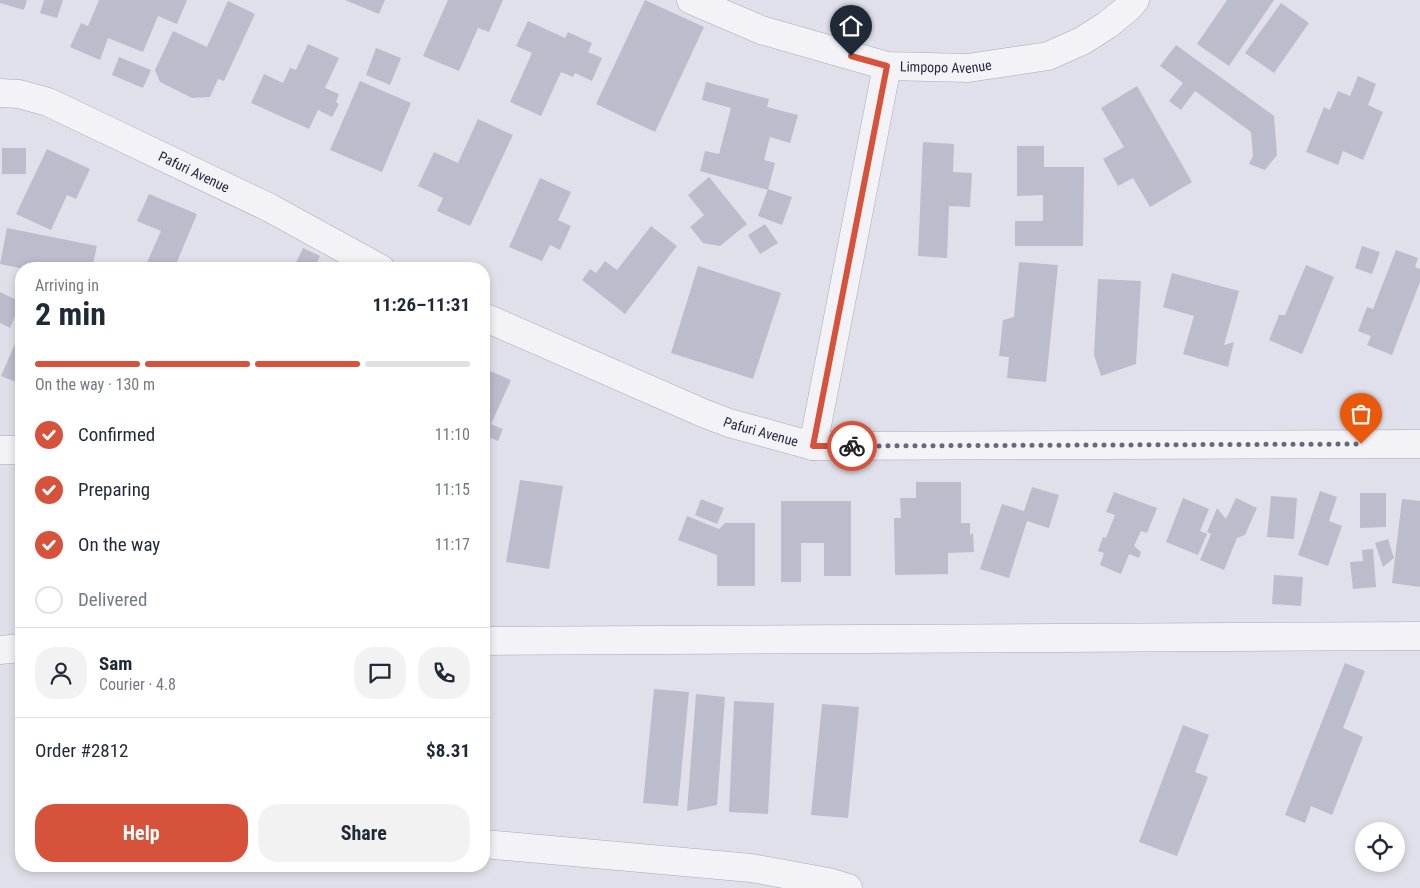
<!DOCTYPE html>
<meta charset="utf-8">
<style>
:root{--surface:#fff;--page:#f2f2f3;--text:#1f2937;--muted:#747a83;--line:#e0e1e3;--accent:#d7523b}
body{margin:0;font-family:"Roboto Condensed",sans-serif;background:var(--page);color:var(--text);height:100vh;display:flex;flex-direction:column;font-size:19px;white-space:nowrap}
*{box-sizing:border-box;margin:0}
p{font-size:16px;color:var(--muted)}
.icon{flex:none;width:28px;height:28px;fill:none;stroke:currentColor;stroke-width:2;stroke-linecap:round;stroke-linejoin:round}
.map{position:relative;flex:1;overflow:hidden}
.details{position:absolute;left:15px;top:262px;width:475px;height:610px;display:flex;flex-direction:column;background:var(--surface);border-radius:20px;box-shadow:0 2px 8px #0003}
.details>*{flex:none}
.controls{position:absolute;left:1355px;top:822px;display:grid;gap:10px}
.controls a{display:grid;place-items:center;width:50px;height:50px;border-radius:50%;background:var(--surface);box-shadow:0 2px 8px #0003;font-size:25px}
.pin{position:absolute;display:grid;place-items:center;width:42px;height:42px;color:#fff;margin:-51px -21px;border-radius:50% 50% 50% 0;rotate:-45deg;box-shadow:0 0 5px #0007}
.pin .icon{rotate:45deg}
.courier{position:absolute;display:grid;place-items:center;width:50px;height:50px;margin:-25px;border:4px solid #d7523b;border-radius:50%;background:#fff;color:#222;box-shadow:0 1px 6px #0007}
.overview em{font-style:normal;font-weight:700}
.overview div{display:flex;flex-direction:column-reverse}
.overview{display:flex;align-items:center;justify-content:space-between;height:85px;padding:0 20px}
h1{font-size:32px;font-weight:700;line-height:38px}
.bar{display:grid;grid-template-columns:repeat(4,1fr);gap:8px 5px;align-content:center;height:60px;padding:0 20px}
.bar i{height:6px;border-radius:4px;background:var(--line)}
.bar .on{background:var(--accent)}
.bar p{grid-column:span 4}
.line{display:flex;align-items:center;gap:12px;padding:0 20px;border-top:1px solid var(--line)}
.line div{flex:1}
.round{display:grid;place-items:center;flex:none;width:52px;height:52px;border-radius:20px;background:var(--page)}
ol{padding:0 20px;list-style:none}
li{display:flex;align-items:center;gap:15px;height:55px}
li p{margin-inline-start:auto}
li .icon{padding:5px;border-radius:50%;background:var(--accent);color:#fff;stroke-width:4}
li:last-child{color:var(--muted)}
li i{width:28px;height:28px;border:2px solid var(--line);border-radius:50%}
.primary-button{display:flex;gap:10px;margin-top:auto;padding:10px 20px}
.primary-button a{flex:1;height:58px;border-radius:20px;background:var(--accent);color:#fff;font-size:20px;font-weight:700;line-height:58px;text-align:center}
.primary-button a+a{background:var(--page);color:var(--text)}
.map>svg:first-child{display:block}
.building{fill:#bcbdcc}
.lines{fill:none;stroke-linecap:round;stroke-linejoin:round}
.minor-casing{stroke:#a8a9b7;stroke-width:29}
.minor{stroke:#f2f2f7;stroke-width:28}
.done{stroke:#67687c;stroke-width:5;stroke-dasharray:0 9}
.route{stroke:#d7523b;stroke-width:6}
.labels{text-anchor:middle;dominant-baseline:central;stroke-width:4;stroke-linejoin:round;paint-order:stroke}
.street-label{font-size:14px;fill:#272841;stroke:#eeeff7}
</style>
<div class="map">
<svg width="1420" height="888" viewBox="0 0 1420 888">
<rect width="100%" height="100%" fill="#dfe0e9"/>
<path class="building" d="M 0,0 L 27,0 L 24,10 L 0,3 Z
M 44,0 L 63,0 L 57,18 L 40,13 Z
M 99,0 L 187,0 L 177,24 L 158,16 L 143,52 L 108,38 L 100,60 L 70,47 L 81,23 L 88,26 Z
M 345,0 L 385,0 L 379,14 Z
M 448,0 L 503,0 L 489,32 L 478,28 L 459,71 L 423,56 Z
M 645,0 L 704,27 L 655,132 L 596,104 Z
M 1227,0 L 1274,0 L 1229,66 L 1197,44 Z
M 228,1 L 255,14 L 224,81 L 218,79 L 210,97 L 192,98 L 160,82 L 155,70 L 173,31 L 207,47 Z
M 1281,3 L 1309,23 L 1274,73 L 1245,53 Z
M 528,21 L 565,38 L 568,32 L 592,43 L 588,52 L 602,58 L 592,81 L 575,73 L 573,77 L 561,72 L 541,116 L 510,102 L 532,53 L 516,46 Z
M 308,44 L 339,58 L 325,88 L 339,94 L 336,102 L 339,104 L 332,117 L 318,110 L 309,129 L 251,103 L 264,74 L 283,83 L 290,68 L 296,70 Z
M 1176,45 L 1274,116 L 1277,155 L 1265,170 L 1249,164 L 1253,156 L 1251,132 L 1195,91 L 1181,110 L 1169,101 L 1183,83 L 1160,66 Z
M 376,48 L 401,58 L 390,85 L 366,75 Z
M 119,57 L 151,70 L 143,88 L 112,75 Z
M 1358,76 L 1376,84 L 1368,105 L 1383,112 L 1363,160 L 1343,151 L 1338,165 L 1306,152 L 1324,107 L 1330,110 L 1338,91 L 1350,96 Z
M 360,81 L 411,103 L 382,172 L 330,150 Z
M 706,82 L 769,99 L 767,107 L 798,115 L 790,143 L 770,137 L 764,160 L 775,163 L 768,190 L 700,171 L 705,151 L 719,154 L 731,108 L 702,100 Z
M 1137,86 L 1192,182 L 1150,207 L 1133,178 L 1118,186 L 1103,159 L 1124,147 L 1101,108 Z
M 478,119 L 513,135 L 470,226 L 437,211 L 443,198 L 418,186 L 434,152 L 458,163 Z
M 923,142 L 954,144 L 953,172 L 972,173 L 970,207 L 949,206 L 947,258 L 918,256 Z
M 1017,146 L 1044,146 L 1044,167 L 1084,167 L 1083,246 L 1015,246 L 1015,221 L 1043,221 L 1043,195 L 1017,196 Z
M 2,148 L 26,148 L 26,174 L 2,174 Z
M 47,149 L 90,169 L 76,199 L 67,195 L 51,230 L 16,214 Z
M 709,177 L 747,224 L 720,246 L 703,243 L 690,227 L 704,215 L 688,195 Z
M 540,178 L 571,192 L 558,220 L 571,226 L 560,250 L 550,245 L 542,261 L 509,247 Z
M 768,189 L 792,197 L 782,225 L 758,216 Z
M 149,194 L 197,214 L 174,269 L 144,269 L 161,231 L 137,221 Z
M 765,224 L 778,243 L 760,254 L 748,235 Z
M 651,226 L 677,246 L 625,314 L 582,280 L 590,269 L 596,273 L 605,261 L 617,270 Z
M 7,228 L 97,246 L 92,269 L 24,269 L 0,264 Z
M 1362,246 L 1380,252 L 1372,274 L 1355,268 Z
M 303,248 L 320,256 L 314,269 L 293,269 Z
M 1396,250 L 1418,258 L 1415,267 L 1420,269 L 1420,282 L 1392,355 L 1367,345 L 1371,336 L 1358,331 L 1367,307 L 1373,309 Z
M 1019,262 L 1058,265 L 1046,382 L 1007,378 L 1009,357 L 999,356 L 1003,320 L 1014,317 Z
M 1306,265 L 1334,277 L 1302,354 L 1269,340 L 1279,315 L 1285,315 Z
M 698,266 L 781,293 L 753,379 L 671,353 Z
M 1172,273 L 1239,291 L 1224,345 L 1234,342 L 1228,367 L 1183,354 L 1194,316 L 1163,307 Z
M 1098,279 L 1141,281 L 1136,364 L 1101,376 L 1094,355 Z
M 0,292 L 21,302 L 10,328 L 0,323 Z
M 21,330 L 21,384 L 1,376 Z
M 485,369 L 511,380 L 491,424 L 503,429 L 498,441 L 484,435 Z
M 520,480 L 563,486 L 549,569 L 506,562 Z
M 916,482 L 961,482 L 961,523 L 970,523 L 970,535 L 973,533 L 974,552 L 948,553 L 948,574 L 895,575 L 894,518 L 901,518 L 900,498 L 916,498 Z
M 1032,487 L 1059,495 L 1049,528 L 1027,521 L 1009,578 L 980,569 L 1002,504 L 1024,511 Z
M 1320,491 L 1337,497 L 1329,521 L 1342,526 L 1328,566 L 1298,555 Z
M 1114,492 L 1157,508 L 1147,533 L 1141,531 L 1134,546 L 1141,552 L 1139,558 L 1129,554 L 1121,574 L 1100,565 L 1104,553 L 1098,551 L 1103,537 L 1106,538 L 1115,515 L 1106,512 Z
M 1360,493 L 1386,493 L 1386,527 L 1360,528 Z
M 1271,496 L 1297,498 L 1294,539 L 1267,537 Z
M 1183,498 L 1209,509 L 1200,531 L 1207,534 L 1198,555 L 1166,542 Z
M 1236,498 L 1257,508 L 1245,535 L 1237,538 L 1224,570 L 1200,560 L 1211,534 L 1207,532 L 1217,508 L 1226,519 Z
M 701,499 L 724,508 L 717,524 L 695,515 Z
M 1402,499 L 1420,501 L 1420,587 L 1392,583 Z
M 781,501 L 851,501 L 851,576 L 824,576 L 824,543 L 801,543 L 801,582 L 781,582 Z
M 687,516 L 719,529 L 725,523 L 755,523 L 755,586 L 717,586 L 717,555 L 678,540 Z
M 20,524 L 21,524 L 21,573 L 18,573 Z
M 1388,539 L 1394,558 L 1383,567 L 1375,543 Z
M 1373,549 L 1376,587 L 1353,589 L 1350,562 L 1363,561 L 1362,550 Z
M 1274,575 L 1303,577 L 1301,606 L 1272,604 Z
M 1345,663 L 1365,671 L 1343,728 L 1363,737 L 1332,815 L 1311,806 L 1305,823 L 1285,815 Z
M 654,689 L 689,692 L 678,806 L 643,803 Z
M 696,694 L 725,697 L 717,805 L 687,811 Z
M 734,701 L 774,703 L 768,814 L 729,812 Z
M 822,704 L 859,707 L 848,818 L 811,815 Z
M 1183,725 L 1209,735 L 1195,772 L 1208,777 L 1177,856 L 1139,842 Z"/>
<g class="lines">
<defs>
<g id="minor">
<path id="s1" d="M 691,0 L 761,30 L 887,66 L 968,68 L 1048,56 L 1082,41 L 1107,25 L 1128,8 L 1135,0"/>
<path id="s2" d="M 0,93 L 19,94 L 48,102 L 270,208 L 381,269"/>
<path id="s3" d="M 484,317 L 703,413 L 729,423 L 813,446 L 1420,444"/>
<path d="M 813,446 L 887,66"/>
<path d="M 0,450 L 21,450"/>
<path d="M 484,641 L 1420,636"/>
<path d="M 0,650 L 21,648"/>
<path d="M 484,844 L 751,868 L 828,882 L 848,888"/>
</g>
</defs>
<use href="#minor" class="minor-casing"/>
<use href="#minor" class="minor"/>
</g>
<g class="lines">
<path class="done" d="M 852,446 L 1361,444"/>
<path class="route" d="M 851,56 L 887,66 L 813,446 L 852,446"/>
</g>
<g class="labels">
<g class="street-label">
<text stroke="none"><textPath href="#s1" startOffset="266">Limpopo Avenue</textPath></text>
<text stroke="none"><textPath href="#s2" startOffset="211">Pafuri Avenue</textPath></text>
<text stroke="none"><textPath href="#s3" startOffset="300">Pafuri Avenue</textPath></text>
</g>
</g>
</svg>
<div class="controls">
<a><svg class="icon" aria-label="locate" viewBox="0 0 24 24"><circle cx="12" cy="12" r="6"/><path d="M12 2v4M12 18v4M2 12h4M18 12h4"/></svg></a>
</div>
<div class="pin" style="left:1361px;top:444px;background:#ea580c"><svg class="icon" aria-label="bag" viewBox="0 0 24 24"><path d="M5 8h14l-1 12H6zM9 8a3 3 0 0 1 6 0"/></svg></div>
<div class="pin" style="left:851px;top:56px;background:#1f2937"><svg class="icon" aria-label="home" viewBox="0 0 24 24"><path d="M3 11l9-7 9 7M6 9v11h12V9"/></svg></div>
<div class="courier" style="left:852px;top:446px"><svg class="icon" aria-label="bike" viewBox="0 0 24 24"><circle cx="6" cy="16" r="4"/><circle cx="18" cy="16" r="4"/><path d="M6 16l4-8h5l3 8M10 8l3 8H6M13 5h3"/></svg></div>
<section class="details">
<div class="overview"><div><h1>2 min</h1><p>Arriving in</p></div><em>11:26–11:31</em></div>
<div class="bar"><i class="on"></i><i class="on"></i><i class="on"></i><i></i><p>On the way · 130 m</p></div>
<ol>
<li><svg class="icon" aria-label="check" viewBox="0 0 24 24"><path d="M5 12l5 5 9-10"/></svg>Confirmed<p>11:10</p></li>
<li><svg class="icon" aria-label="check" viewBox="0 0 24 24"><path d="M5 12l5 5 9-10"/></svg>Preparing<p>11:15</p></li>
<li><svg class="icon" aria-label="check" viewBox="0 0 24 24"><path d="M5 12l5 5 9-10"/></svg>On the way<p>11:17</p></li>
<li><i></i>Delivered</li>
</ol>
<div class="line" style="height:90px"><a class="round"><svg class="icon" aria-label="person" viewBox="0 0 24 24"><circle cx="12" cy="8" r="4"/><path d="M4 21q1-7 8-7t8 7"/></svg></a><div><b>Sam</b><p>Courier · 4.8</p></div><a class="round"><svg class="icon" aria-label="chat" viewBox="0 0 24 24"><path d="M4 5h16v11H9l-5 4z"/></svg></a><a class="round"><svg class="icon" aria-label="phone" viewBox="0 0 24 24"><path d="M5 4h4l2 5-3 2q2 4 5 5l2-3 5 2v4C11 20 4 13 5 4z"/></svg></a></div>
<div class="line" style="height:65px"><div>Order #2812</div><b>$8.31</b></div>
<div class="primary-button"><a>Help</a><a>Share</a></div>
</section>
</div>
